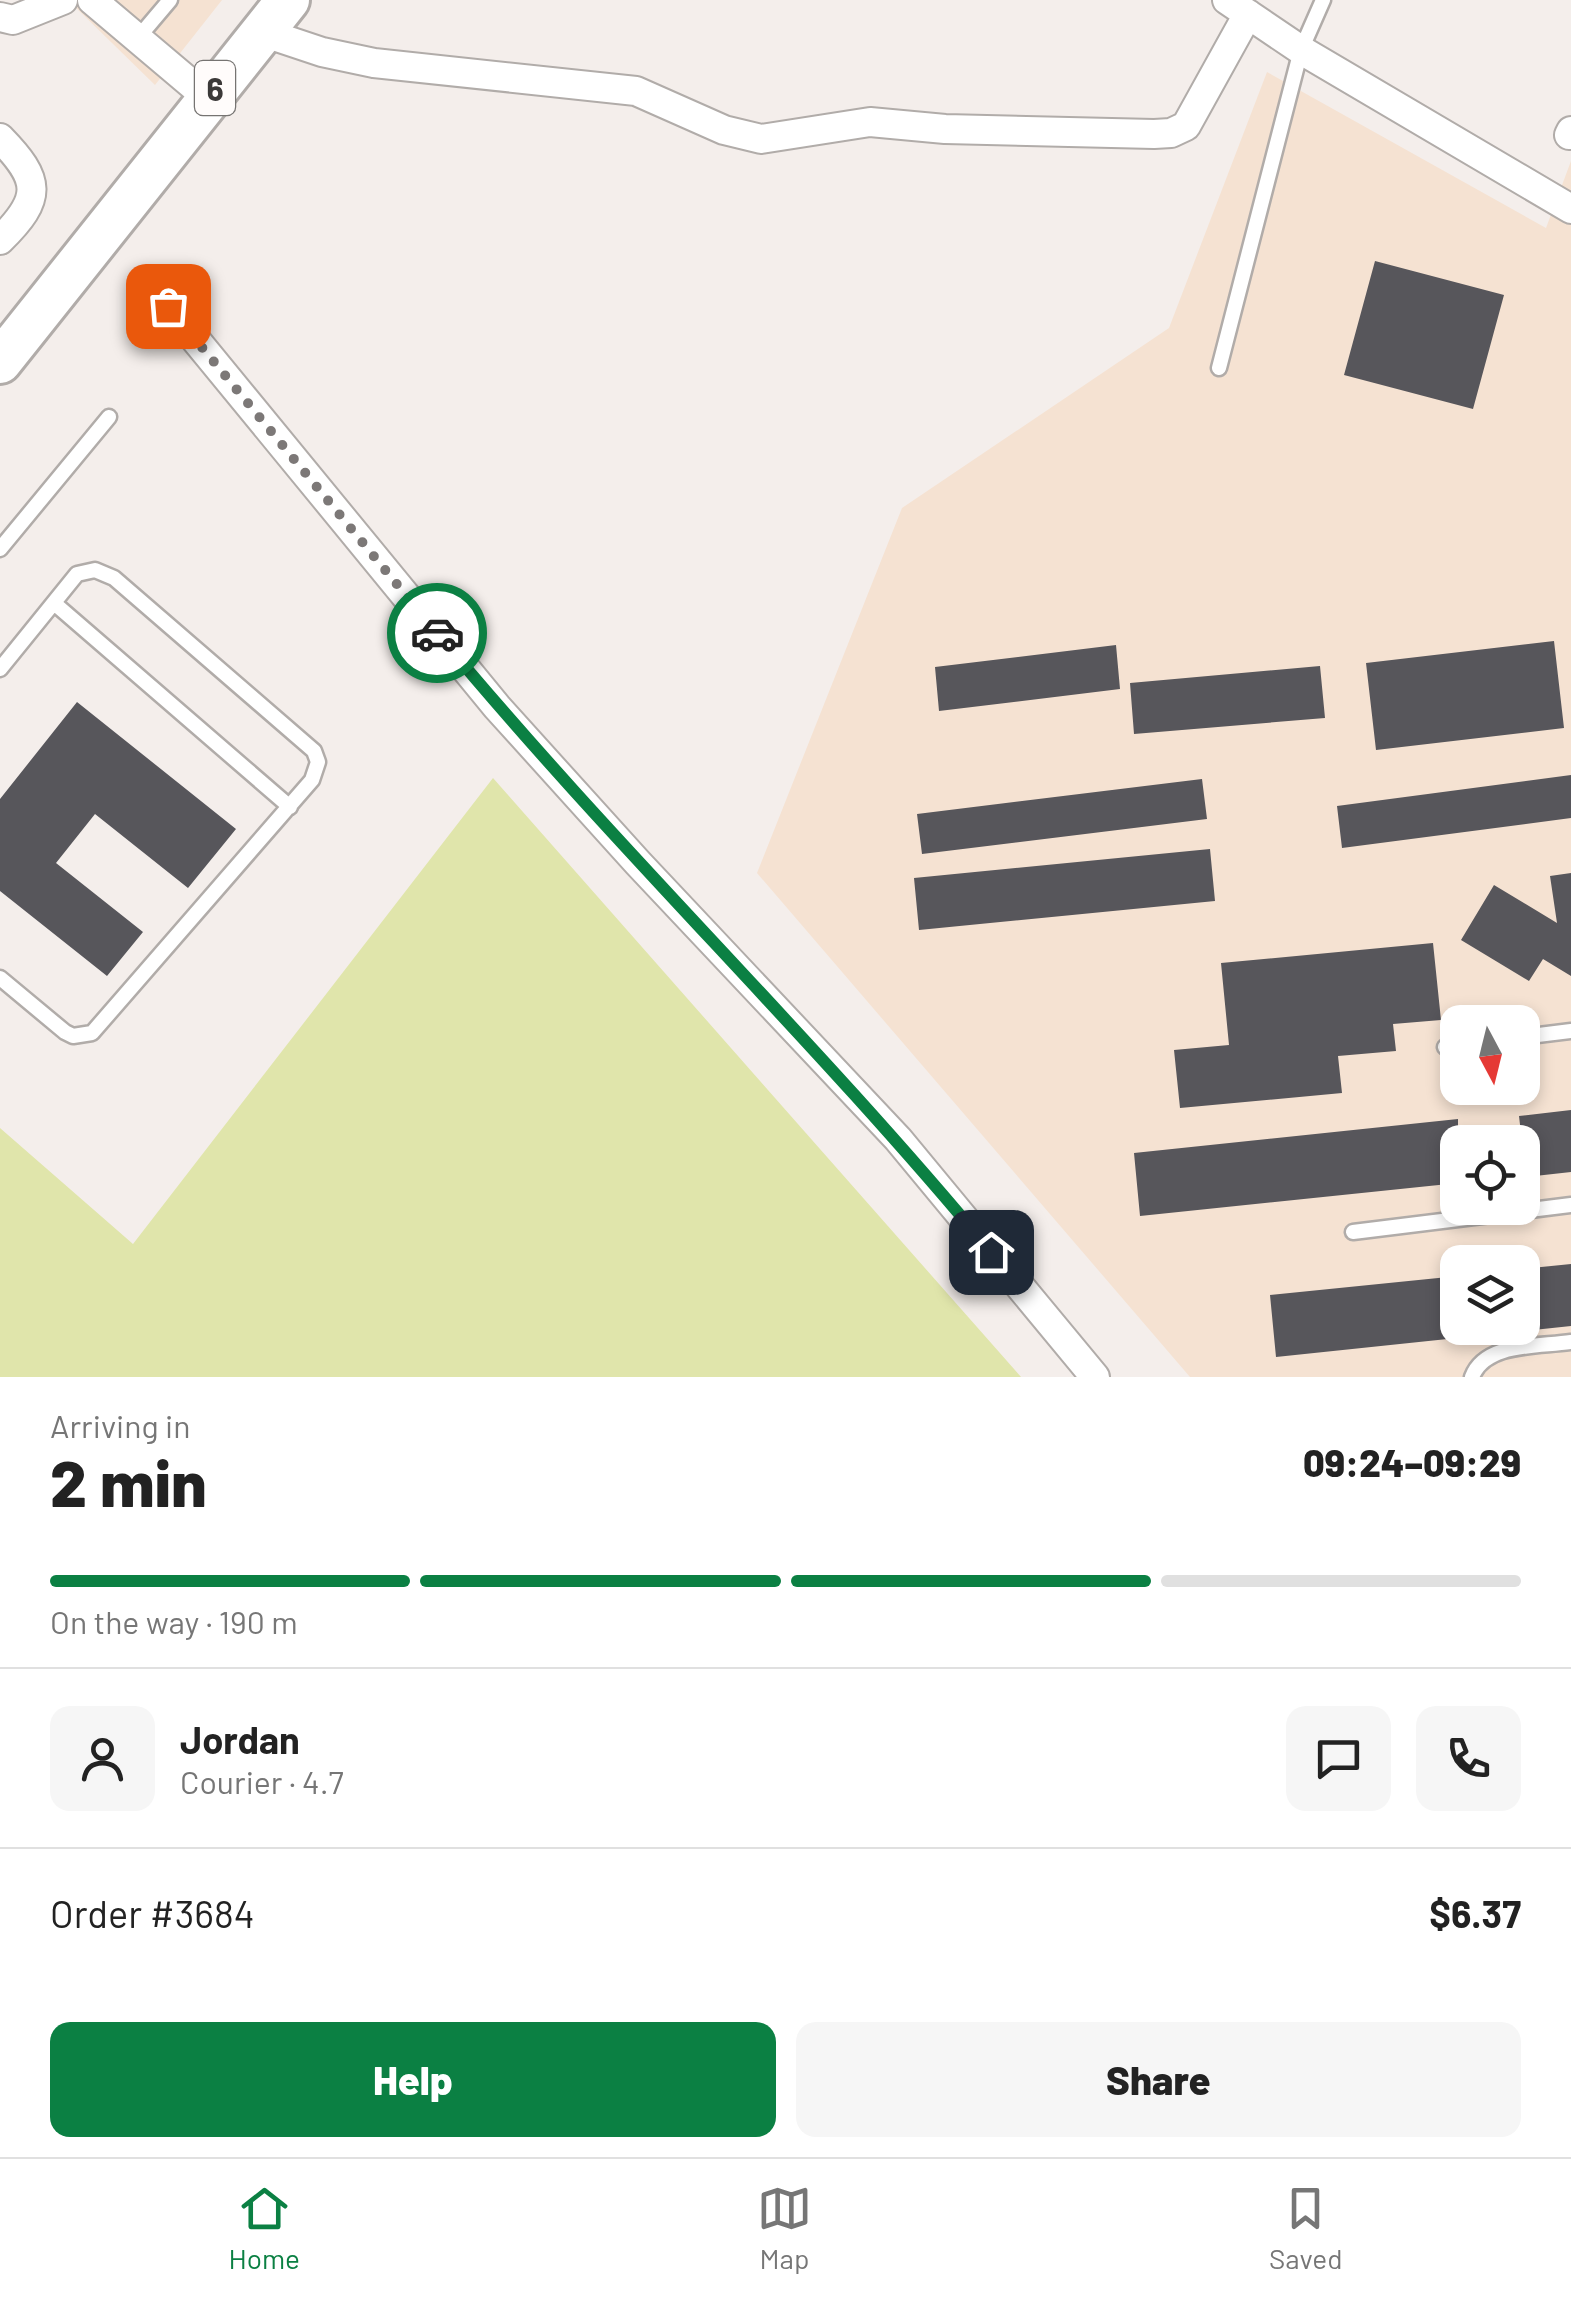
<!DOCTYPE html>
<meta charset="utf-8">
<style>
:root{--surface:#fff;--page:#f6f6f6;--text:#222;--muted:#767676;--line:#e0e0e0;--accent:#0b8043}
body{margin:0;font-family:Barlow,sans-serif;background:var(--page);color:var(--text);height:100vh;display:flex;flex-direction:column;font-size:38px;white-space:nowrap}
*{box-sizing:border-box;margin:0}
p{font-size:32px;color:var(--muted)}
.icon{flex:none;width:55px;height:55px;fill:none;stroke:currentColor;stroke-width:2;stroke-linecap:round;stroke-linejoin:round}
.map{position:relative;height:1377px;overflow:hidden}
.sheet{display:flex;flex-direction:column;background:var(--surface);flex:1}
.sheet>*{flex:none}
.needle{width:65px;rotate:173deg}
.tools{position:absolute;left:1440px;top:1005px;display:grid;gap:20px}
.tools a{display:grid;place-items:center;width:100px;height:100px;border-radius:20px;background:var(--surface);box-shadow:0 5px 15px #0003;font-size:50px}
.pin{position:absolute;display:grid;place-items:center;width:85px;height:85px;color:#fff;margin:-42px;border-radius:20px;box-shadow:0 5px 15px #0006}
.courier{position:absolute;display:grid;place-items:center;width:100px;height:100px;margin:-50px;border:8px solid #0b8043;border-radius:50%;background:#fff;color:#222;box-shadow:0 2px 12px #0007}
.summary em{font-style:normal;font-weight:800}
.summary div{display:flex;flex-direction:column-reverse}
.summary{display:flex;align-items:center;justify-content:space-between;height:170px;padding:0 50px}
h1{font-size:65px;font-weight:800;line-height:75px}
.bar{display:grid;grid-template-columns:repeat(4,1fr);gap:15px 10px;align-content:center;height:120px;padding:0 50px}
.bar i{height:12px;border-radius:8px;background:var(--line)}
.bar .active{background:var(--accent)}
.bar p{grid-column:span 4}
.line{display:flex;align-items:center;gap:25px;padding:0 50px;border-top:2px solid var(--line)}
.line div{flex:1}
.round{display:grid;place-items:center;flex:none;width:105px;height:105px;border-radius:20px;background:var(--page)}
.cta{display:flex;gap:20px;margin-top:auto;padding:20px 50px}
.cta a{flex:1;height:115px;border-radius:20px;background:var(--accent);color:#fff;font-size:40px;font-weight:800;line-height:115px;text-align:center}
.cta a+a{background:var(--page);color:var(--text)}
.tab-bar{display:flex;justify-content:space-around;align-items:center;height:140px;border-top:2px solid var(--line);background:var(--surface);font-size:28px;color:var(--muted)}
.tab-bar a{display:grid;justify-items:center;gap:5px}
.tab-bar .active{color:var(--accent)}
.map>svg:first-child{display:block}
.education{fill:#f5e2d2;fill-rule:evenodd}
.green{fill:#e0e5ab}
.building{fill:#57565b}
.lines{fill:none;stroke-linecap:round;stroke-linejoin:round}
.lane-casing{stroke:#b1aca9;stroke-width:19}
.street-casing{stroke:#b1aca9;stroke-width:32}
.primary-casing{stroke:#b1aca9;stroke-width:48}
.lane{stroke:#fff;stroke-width:14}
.street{stroke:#fff;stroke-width:28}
.primary{stroke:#fff;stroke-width:42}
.done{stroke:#7c7877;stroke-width:10;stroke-dasharray:0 18}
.route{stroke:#0b8043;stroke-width:12}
.labels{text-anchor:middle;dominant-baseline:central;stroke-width:10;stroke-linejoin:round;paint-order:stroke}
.shield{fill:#fffcfb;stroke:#767472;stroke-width:2.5}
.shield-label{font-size:32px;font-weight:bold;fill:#3b3938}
</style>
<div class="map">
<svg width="1571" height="1377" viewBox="0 0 1571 1377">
<rect width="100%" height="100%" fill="#f4eeeb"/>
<path class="education" d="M 68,0 L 222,0 L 155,85 Z
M 1267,72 L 1546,228 L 1571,161 L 1571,1377 L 1190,1377 L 757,873 L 902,508 L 1169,328 ZM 1458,1022 L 1522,1022 L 1522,1088 L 1458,1088 ZM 1458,1142 L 1522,1142 L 1522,1208 L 1458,1208 ZM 1458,1262 L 1522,1262 L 1522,1328 L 1458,1328 Z"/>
<path class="green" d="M 493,778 L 1021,1377 L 0,1377 L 0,1128 L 133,1244 Z"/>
<path class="building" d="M 1375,261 L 1504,295 L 1473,409 L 1344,375 Z
M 1554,641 L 1564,728 L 1376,750 L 1366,663 Z
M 1116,645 L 1120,689 L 939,711 L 935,667 Z
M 1320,666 L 1325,718 L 1134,734 L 1130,683 Z
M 77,702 L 236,829 L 188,888 L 95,814 L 56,863 L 143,932 L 107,976 L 0,891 L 0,799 Z
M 1571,775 L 1571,818 L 1342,848 L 1337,806 Z
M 1202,779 L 1207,819 L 922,854 L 917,814 Z
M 1210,849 L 1215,901 L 919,930 L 914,878 Z
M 1571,873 L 1571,976 L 1543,959 L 1529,981 L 1461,940 L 1494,885 L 1557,923 L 1550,876 Z
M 1433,943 L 1441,1020 L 1393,1024 L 1396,1051 L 1338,1056 L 1342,1093 L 1180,1108 L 1174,1050 L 1229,1045 L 1221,963 Z
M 1571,1110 L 1571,1172 L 1526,1177 L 1519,1116 Z
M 1458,1119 L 1458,1183 L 1140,1216 L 1134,1153 Z
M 1571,1264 L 1571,1326 L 1276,1357 L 1270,1295 L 1458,1276 L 1458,1328 L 1522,1328 L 1522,1269 Z"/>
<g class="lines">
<defs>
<path id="lane" d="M 137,39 L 170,0
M 1219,368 L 1301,50 L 1323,0
M 0,549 L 109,417
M 54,603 L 290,807
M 0,669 L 77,574 L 95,570 L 114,578 L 314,751 L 318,762 L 312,780 L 92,1033 L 73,1036 L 65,1032 L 0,978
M 1522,1037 L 1571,1031
M 1445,1047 L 1458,1045
M 1353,1232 L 1571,1205
M 1472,1377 C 1485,1342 1539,1347 1571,1342"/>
<path id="street" d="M 92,0 L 208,98
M 1227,0 L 1301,50 L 1571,209
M 0,17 L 13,20 L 63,0
M 262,32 L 322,52 L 374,63 L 636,91 L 724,130 L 761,139 L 870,122 L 945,129 L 1154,134 L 1171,133 L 1186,126 L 1248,14
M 1569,135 L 1571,131
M 0,138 C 41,180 43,198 0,240
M 168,306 L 497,707 L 638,863 L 898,1139 L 1095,1377"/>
<path id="primary" d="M 0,362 L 288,0"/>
</defs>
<use href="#lane" class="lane-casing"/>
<use href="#street" class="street-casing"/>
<use href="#primary" class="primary-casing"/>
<use href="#lane" class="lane"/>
<use href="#street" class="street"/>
<use href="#primary" class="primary"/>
</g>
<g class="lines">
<path class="done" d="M 168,306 L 437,633"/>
<path class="route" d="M 437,633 C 614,847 814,1038 991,1252"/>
</g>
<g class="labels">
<rect class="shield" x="195" y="61" width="40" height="54" rx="8"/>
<g class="shield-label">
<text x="215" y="88">6</text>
</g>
</g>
</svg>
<div class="tools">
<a><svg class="needle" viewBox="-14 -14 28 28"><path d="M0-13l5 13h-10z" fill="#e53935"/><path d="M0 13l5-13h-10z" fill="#767676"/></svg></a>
<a><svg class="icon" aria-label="locate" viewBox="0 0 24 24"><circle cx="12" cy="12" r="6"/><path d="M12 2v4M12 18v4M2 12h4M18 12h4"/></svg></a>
<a><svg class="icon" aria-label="layers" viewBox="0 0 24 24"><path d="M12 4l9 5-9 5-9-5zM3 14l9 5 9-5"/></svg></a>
</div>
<div class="pin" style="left:168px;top:306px;background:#ea580c"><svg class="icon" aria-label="bag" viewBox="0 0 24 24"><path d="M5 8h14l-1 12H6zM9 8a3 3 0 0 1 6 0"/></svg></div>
<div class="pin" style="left:991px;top:1252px;background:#1f2937"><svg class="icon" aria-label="home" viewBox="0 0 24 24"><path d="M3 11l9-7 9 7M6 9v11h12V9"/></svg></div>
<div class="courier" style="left:437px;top:633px"><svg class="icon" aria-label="car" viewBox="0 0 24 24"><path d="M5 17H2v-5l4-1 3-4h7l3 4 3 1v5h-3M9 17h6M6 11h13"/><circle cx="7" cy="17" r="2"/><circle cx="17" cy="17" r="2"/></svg></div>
</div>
<section class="sheet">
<div class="summary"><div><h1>2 min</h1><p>Arriving in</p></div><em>09:24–09:29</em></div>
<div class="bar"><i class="active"></i><i class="active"></i><i class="active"></i><i></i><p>On the way · 190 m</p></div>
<div class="line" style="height:180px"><a class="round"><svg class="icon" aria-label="person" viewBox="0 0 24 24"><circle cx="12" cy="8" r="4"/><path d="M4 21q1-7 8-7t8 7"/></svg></a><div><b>Jordan</b><p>Courier · 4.7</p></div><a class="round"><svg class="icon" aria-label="chat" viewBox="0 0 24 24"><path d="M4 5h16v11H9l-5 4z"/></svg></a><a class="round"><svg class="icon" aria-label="phone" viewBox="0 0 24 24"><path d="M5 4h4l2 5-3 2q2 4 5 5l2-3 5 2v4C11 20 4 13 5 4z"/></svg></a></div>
<div class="line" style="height:130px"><div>Order #3684</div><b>$6.37</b></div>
<div class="cta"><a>Help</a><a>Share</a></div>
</section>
<nav class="tab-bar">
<a class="active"><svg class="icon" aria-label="home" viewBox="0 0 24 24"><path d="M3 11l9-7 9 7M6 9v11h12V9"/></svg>Home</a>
<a><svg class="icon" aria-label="map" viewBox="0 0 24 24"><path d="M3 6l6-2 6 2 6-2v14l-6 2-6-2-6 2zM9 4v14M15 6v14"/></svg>Map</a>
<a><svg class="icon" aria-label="saved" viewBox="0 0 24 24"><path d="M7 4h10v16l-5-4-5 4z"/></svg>Saved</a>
</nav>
